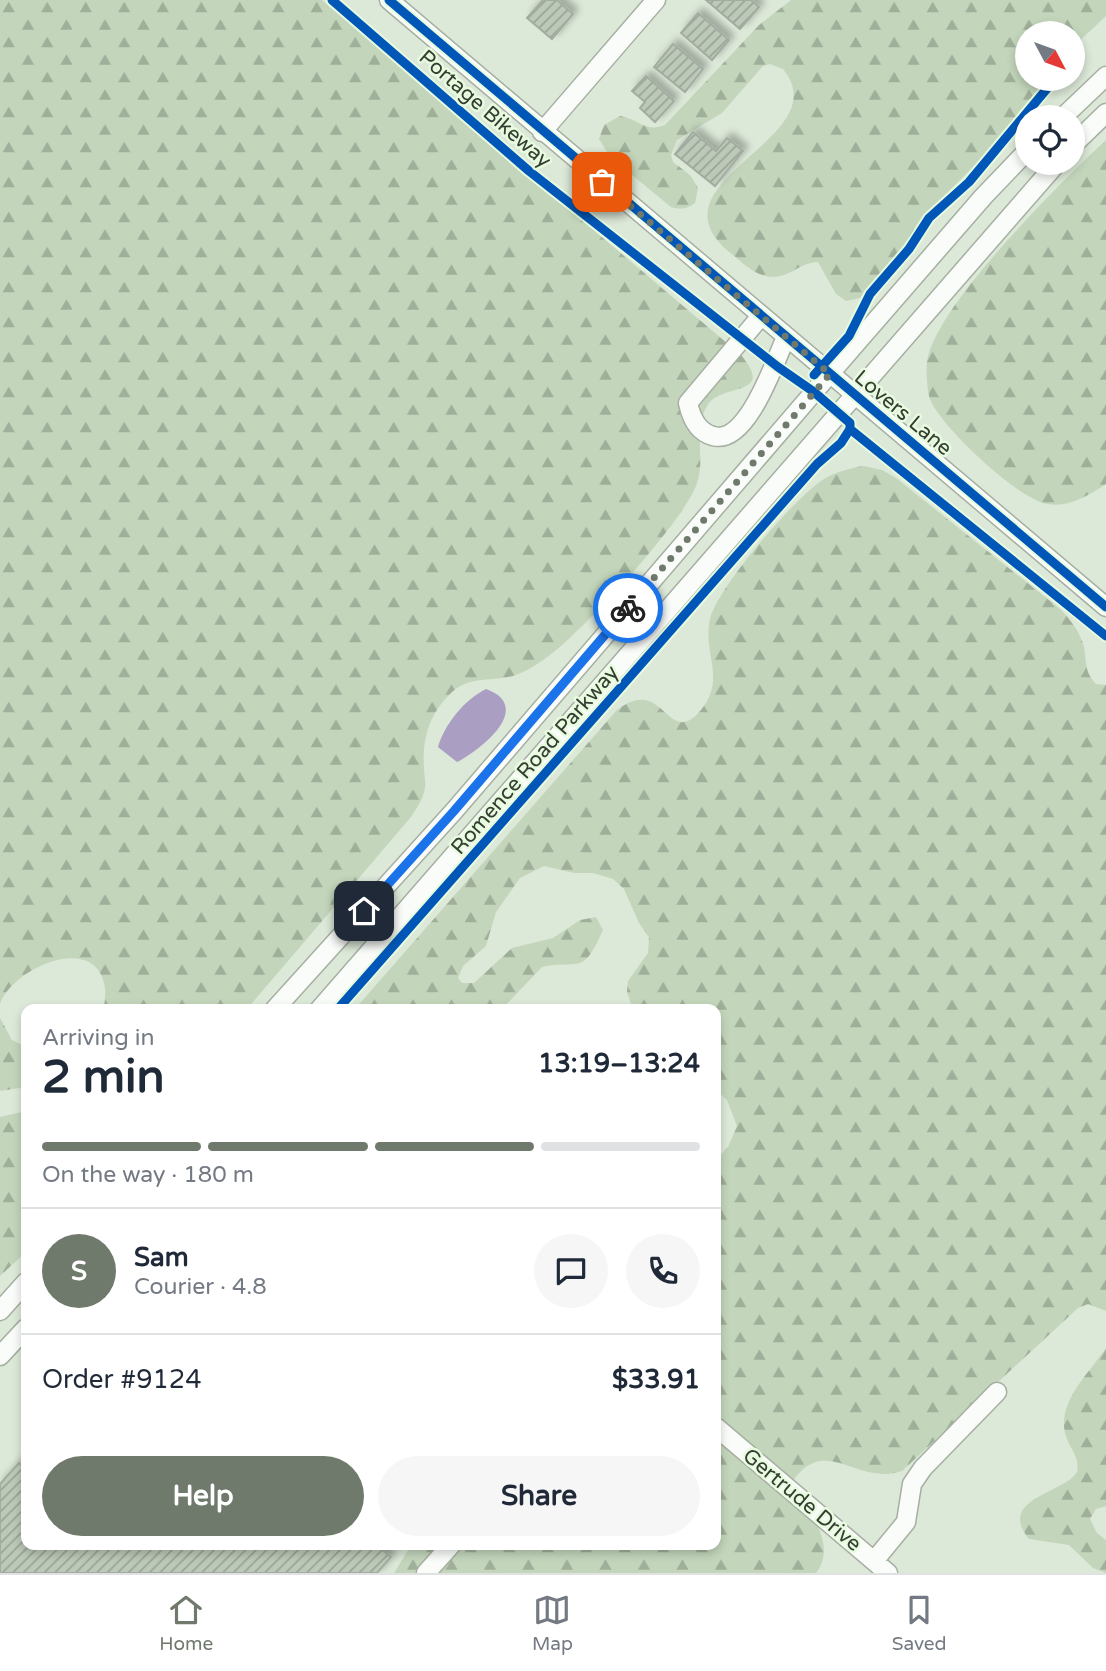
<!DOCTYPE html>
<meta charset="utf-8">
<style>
:root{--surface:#fff;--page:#f6f6f7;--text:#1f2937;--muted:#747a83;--line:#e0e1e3;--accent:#6f796c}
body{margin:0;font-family:"Varela Round",sans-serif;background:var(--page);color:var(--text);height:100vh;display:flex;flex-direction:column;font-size:26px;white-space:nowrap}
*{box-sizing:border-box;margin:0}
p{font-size:23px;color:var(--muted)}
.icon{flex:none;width:38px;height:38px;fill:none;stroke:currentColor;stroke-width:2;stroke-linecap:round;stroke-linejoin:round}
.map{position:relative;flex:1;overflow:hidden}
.sheet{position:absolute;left:21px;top:1004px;width:700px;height:546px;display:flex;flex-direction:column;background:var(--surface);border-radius:14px;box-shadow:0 4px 10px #0003}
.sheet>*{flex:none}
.needle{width:46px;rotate:131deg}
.controls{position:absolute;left:1015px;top:21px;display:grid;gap:14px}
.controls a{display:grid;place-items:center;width:70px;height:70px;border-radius:50%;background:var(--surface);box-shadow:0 4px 10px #0003;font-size:35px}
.pin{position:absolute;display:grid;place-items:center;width:60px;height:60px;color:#fff;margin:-30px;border-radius:14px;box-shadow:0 4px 10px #0006}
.courier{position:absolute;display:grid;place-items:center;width:70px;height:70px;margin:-35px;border:5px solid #1a73e8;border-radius:50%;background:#fff;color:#222;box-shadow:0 2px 9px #0007}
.overview em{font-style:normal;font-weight:800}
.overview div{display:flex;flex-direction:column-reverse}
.overview{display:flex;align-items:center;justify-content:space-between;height:119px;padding:0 21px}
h1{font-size:46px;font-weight:800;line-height:52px}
.bar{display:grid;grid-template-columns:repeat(4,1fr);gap:10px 7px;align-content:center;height:84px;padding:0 21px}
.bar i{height:9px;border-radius:5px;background:var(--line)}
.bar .current{background:var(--accent)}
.bar p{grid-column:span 4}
.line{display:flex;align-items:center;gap:18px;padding:0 21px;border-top:2px solid var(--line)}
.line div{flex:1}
.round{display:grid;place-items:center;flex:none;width:74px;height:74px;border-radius:37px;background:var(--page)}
.button{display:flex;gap:14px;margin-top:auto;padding:14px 21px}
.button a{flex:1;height:80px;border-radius:42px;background:var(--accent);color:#fff;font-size:28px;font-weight:800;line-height:80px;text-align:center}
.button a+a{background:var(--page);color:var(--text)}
.dock{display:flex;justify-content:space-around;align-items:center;height:98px;border-top:2px solid var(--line);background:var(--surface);font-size:19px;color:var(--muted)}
.dock a{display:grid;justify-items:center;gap:4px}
.dock .current{color:var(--accent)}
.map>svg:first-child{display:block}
.forest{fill:url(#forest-firs)}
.water{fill:#aa9ec2}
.building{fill:url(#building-hatch);stroke:#a3aca0;stroke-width:2;filter:url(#shadow)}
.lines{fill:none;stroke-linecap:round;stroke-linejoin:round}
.minor-casing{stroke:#a6afa2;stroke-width:21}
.minor{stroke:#fafcf9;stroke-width:18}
.cycleway-casing{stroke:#e7fbdf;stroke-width:13}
.cycleway{stroke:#0057b8;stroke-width:9}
.done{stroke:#6f796c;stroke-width:7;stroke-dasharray:0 12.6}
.route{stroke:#1a73e8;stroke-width:9}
.labels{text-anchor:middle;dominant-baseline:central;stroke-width:5;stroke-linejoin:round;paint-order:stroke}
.street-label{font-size:21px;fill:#353d32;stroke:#e7fbdf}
</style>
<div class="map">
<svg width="1106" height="1573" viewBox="0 0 1106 1573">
<defs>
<pattern id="forest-firs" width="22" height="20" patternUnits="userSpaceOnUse" patternTransform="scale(1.75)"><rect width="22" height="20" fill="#c3d6bb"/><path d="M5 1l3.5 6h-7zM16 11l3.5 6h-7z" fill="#9faf99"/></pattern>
<pattern id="building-hatch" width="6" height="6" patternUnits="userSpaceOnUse" patternTransform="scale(1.75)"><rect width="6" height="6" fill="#bcc9b8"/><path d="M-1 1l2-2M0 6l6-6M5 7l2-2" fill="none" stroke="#9aa496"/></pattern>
<filter id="shadow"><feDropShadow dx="5" dy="-5" stdDeviation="3.5" flood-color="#0004"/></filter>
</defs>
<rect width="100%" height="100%" fill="#dce8d8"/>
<path class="forest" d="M 0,0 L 322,0 L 741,355 C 777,398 720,382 707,406 C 692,432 706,457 697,483 C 686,519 583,631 550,655 C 538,664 526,672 513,676 C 489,682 468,675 449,695 C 429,715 422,740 424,768 C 424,775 426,781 425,788 C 423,799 417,808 411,817 L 246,1010 L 104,1010 C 104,1003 106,995 105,988 C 97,931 13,967 0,1004 Z
M 791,0 L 1106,0 L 1106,16 L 1073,47 L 1073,33 L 1027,33 L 1027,79 L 1049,80 L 985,155 L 938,202 L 867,291 L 860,298 L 846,301 L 836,294 L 818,262 C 801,262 790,277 773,277 C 755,277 741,261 728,251 C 646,180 840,139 783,69 L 770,64 L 763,66 L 722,113 L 677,140 L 671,155 L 673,162 L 690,175 L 698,188 L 695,203 C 687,209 681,210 671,207 L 610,157 L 599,139 L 604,125 L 620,116 C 639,119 645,133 665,125 L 759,25 Z
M 1106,140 L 1106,484 C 1089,495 1069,508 1047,504 C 1019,500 940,426 930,399 C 927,391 926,371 927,362 C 934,307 1063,180 1106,140 Z
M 864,466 L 882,470 L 896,478 L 1060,609 C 1071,620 1080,632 1084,647 C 1087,663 1084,671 1096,684 L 1106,685 L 1106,1311 L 1088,1304 L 1078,1308 L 902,1471 C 857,1487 824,1431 791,1484 C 806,1509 839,1543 816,1573 L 394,1573 L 411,1545 L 716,1545 L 716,1160 L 728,1147 L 737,1126 L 727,1100 L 716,1090 L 716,1010 L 633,1010 L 627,992 L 628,981 L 648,953 L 649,937 L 639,923 L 624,889 L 613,879 L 593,873 L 574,873 L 544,866 L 520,878 L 496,912 L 486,946 L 463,966 L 458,978 L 462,983 L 474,983 L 512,948 L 553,938 L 580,920 L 596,917 L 603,930 C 582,977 581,959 542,967 L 501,1010 L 354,1010 L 616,711 C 665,672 666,751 701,710 C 727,678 702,653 710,619 C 717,588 796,496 824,479 C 836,472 850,468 864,466 Z
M 0,1018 L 12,1040 L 26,1047 L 26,1087 L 0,1091 Z
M 26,1111 L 26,1252 L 0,1276 L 0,1117 Z
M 1106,1348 L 1106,1506 L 1096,1509 L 1090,1519 L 1097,1533 L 1106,1540 L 1106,1573 L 1093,1568 L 1069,1545 L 1029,1539 C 996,1498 1064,1494 1077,1472 C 1080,1456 1070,1450 1066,1436 C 1055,1404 1090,1372 1106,1348 Z"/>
<path class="water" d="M 486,689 C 491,691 498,694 501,698 C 521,720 473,754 457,762 L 438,747 C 445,724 464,700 486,689 Z"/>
<path class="building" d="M 543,0 L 557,0 L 573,14 L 552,39 L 527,18 Z
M 706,0 L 751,0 L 759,7 L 740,29 Z
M 698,13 L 729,40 L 712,60 L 681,33 Z
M 673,44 L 703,69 L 685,92 L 654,67 Z
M 646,76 L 674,101 L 655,122 L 640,108 L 645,102 L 632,91 Z
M 693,132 L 716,151 L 727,138 L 743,151 L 715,186 L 675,154 Z
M 19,1463 L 26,1469 L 26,1545 L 377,1545 L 391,1557 L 377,1573 L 0,1573 L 0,1484 Z"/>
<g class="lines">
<defs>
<path id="minor" d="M 389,0 L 1106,607
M 1063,117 L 1106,76
M 542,132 L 656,0
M 1073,145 L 1106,113
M 761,316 L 688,403 C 691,417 698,432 713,436 C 747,446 775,361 786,337
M 274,1010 L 454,811 L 814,392 L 983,197 L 1027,151
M 319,1010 L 1057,163
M 0,1311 L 26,1282
M 0,1356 L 26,1328
M 716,1427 L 888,1573
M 874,1561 L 906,1522 L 912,1484 L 923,1468 L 997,1392
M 426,1573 L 451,1545"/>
</defs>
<use href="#minor" class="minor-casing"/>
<use href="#minor" class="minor"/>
<defs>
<path id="cycleway" d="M 332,0 L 529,171 L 778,367 L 814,392 L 850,423 L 850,429 L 1106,636
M 389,0 L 1106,607
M 814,375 L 849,336 L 870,294 L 909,249 L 929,218 L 969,182 L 1055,79
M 337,1010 L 817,464 L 841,443 L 850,429"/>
</defs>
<use href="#cycleway" class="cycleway-casing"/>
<use href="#cycleway" class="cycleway"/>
</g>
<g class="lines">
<path class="done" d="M 602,182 L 830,374 L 628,608"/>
<path class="route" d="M 364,911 L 454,811 L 628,608"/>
</g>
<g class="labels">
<g class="street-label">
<text transform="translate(485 109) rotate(41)">Portage Bikeway</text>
<text transform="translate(903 413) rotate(40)">Lovers Lane</text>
<text transform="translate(535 760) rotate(-49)">Romence Road Parkway</text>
<text transform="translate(802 1500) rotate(40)">Gertrude Drive</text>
</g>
</g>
</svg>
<div class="controls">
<a><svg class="needle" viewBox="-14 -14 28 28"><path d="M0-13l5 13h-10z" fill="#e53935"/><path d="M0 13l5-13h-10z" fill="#747a83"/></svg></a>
<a><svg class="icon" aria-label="locate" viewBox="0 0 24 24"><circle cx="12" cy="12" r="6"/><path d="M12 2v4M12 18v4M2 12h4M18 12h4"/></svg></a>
</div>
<div class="pin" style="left:602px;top:182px;background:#ea580c"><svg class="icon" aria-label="bag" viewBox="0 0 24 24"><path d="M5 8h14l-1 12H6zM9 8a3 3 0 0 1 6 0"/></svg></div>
<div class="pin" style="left:364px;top:911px;background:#1f2937"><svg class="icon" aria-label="home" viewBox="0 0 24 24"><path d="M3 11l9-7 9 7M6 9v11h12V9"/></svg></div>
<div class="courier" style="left:628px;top:608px"><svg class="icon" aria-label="bike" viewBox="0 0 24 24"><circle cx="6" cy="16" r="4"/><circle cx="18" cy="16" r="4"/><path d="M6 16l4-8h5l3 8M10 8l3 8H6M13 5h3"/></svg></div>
<section class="sheet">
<div class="overview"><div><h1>2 min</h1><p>Arriving in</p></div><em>13:19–13:24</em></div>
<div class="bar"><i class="current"></i><i class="current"></i><i class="current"></i><i></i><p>On the way · 180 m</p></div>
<div class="line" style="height:126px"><b class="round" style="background:var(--accent);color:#fff">S</b><div><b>Sam</b><p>Courier · 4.8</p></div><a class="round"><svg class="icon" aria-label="chat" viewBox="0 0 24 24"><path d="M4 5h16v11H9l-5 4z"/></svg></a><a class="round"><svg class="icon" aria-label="phone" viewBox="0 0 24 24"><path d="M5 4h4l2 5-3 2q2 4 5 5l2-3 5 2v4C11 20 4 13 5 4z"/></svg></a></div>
<div class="line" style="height:91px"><div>Order #9124</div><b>$33.91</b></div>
<div class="button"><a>Help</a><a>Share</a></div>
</section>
</div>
<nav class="dock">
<a class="current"><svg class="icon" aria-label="home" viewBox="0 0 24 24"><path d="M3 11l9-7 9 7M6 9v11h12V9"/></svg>Home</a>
<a><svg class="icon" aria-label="map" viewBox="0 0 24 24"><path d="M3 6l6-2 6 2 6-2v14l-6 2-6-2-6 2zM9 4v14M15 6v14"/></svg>Map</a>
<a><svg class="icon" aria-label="saved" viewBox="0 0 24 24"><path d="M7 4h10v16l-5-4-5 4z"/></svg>Saved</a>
</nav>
